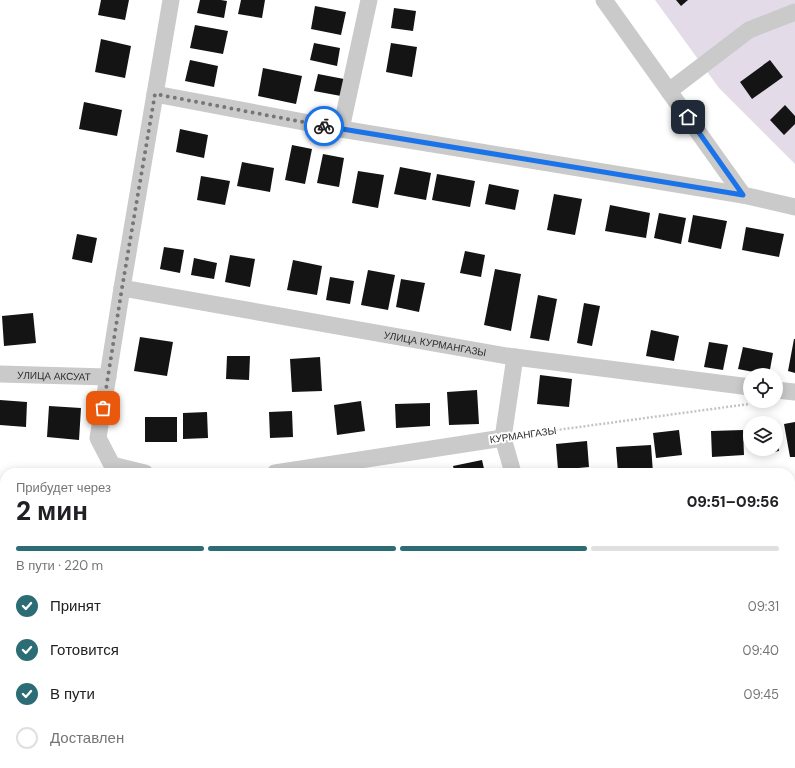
<!DOCTYPE html>
<html lang="ru">
<meta charset="utf-8">
<style>
:root{--surface:#fff;--page:#f6f6f6;--text:#202124;--muted:#757577;--line:#e0e0e0;--accent:#2c6d75}
body{margin:0;font-family:"DM Sans",sans-serif;background:var(--page);color:var(--text);height:100vh;display:flex;flex-direction:column;font-size:15px;white-space:nowrap}
*{box-sizing:border-box;margin:0}
p{font-size:13px;color:var(--muted)}
.icon{flex:none;width:22px;height:22px;fill:none;stroke:currentColor;stroke-width:2;stroke-linecap:round;stroke-linejoin:round}
.map{position:relative;flex:1;overflow:hidden}
.side{position:absolute;left:0px;top:468px;width:795px;height:300px;display:flex;flex-direction:column;background:var(--surface);border-radius:16px 16px 0 0;box-shadow:0 2px 10px #0003}
.side>*{flex:none}
.buttons{position:absolute;left:743px;top:368px;display:grid;gap:8px}
.buttons a{display:grid;place-items:center;width:40px;height:40px;border-radius:50%;background:var(--surface);box-shadow:0 2px 10px #0003;font-size:20px}
.pin{position:absolute;display:grid;place-items:center;width:34px;height:34px;color:#fff;margin:-17px;border-radius:8px;box-shadow:0 2px 6px #0006}
.courier{position:absolute;display:grid;place-items:center;width:40px;height:40px;margin:-20px;border:3px solid #1a73e8;border-radius:50%;background:#fff;color:#222;box-shadow:0 1px 5px #0007}
.headline em{font-style:normal;font-weight:800}
.headline div{display:flex;flex-direction:column-reverse}
.headline{display:flex;align-items:center;justify-content:space-between;height:68px;padding:0 16px}
h1{font-size:26px;font-weight:800;line-height:30px}
.bar{display:grid;grid-template-columns:repeat(4,1fr);gap:6px 4px;align-content:center;height:48px;padding:0 16px}
.bar i{height:5px;border-radius:3px;background:var(--line)}
.bar .active{background:var(--accent)}
.bar p{grid-column:span 4}
ol{padding:0 16px;list-style:none}
li{display:flex;align-items:center;gap:12px;height:44px}
li p{margin-inline-start:auto}
li .icon{padding:4px;border-radius:50%;background:var(--accent);color:#fff;stroke-width:4}
li:last-child{color:var(--muted)}
li i{width:22px;height:22px;border:2px solid var(--line);border-radius:50%}
.map>svg:first-child{display:block}
.green{fill:#e4dbe9}
.building{fill:#141414}
.lines{fill:none;stroke-linecap:round;stroke-linejoin:round}
.path{stroke:#c4c4c4;stroke-width:2.5;stroke-dasharray:2 2;stroke-linecap:butt}
.minor{stroke:#cacaca;stroke-width:17}
.done{stroke:#767676;stroke-width:4;stroke-dasharray:0 7.2}
.route{stroke:#1a73e8;stroke-width:5}
.labels{text-anchor:middle;dominant-baseline:central;stroke-width:4;stroke-linejoin:round;paint-order:stroke}
.street-label{font-size:10px;fill:#2d2d2d;stroke:#fff}
</style>
<div class="map">
<svg width="795" height="768" viewBox="0 0 795 768">
<rect width="100%" height="100%" fill="#fff"/>
<path class="green" d="M 655,0 L 795,0 L 795,164 L 719,88 Z"/>
<path class="building" d="M 101,0 L 129,0 L 125,20 L 98,15 Z
M 200,0 L 221,0 L 227,1 L 224,18 L 197,13 Z
M 241,0 L 265,0 L 262,18 L 238,14 Z
M 676,0 L 688,0 L 681,6 Z
M 315,6 L 346,12 L 341,35 L 311,29 Z
M 394,8 L 416,11 L 413,31 L 391,28 Z
M 195,25 L 228,31 L 223,54 L 190,48 Z
M 101,39 L 131,46 L 125,78 L 95,72 Z
M 314,43 L 340,48 L 337,66 L 310,60 Z
M 391,43 L 417,47 L 412,77 L 386,72 Z
M 190,60 L 218,66 L 214,87 L 185,81 Z
M 770,60 L 783,77 L 752,99 L 740,82 Z
M 263,68 L 302,76 L 296,104 L 258,96 Z
M 318,74 L 344,79 L 341,96 L 314,91 Z
M 84,102 L 122,110 L 117,136 L 79,129 Z
M 785,105 L 795,116 L 795,124 L 784,135 L 770,120 Z
M 180,129 L 208,135 L 204,158 L 176,152 Z
M 292,145 L 312,149 L 305,184 L 285,180 Z
M 323,154 L 344,158 L 339,187 L 317,183 Z
M 242,162 L 274,168 L 270,192 L 237,186 Z
M 400,167 L 431,173 L 426,200 L 394,194 Z
M 358,171 L 384,175 L 378,208 L 352,203 Z
M 437,174 L 475,181 L 470,207 L 432,200 Z
M 201,176 L 230,181 L 225,205 L 197,200 Z
M 489,184 L 519,190 L 515,210 L 485,204 Z
M 554,194 L 582,199 L 575,235 L 547,230 Z
M 610,205 L 650,213 L 646,238 L 605,231 Z
M 659,213 L 686,218 L 681,244 L 654,238 Z
M 693,215 L 727,221 L 721,249 L 688,242 Z
M 746,227 L 784,234 L 779,257 L 742,250 Z
M 77,234 L 97,238 L 92,263 L 72,259 Z
M 164,247 L 184,250 L 180,273 L 160,269 Z
M 465,251 L 485,255 L 481,277 L 460,273 Z
M 230,255 L 255,259 L 250,287 L 225,282 Z
M 194,258 L 217,263 L 214,279 L 191,275 Z
M 293,260 L 322,266 L 317,295 L 287,290 Z
M 495,269 L 521,274 L 511,331 L 484,325 Z
M 368,270 L 395,275 L 388,310 L 361,305 Z
M 330,277 L 354,281 L 350,304 L 326,300 Z
M 401,279 L 425,283 L 419,312 L 396,307 Z
M 538,295 L 557,299 L 549,341 L 530,338 Z
M 584,303 L 600,306 L 592,346 L 577,343 Z
M 33,313 L 36,343 L 4,346 L 2,316 Z
M 651,330 L 679,336 L 674,361 L 646,356 Z
M 140,337 L 173,342 L 167,376 L 134,371 Z
M 794,339 L 795,339 L 795,373 L 788,371 Z
M 709,342 L 728,345 L 723,370 L 704,367 Z
M 743,347 L 773,353 L 769,375 L 738,369 Z
M 227,356 L 250,356 L 249,380 L 226,379 Z
M 320,357 L 322,391 L 292,392 L 290,359 Z
M 540,375 L 572,379 L 569,407 L 537,404 Z
M 477,390 L 479,424 L 449,425 L 447,392 Z
M 0,400 L 27,402 L 26,427 L 0,425 Z
M 361,401 L 365,431 L 337,435 L 334,405 Z
M 430,403 L 430,426 L 396,428 L 395,404 Z
M 49,406 L 81,408 L 79,440 L 47,437 Z
M 292,411 L 293,437 L 270,438 L 269,412 Z
M 207,412 L 208,438 L 183,439 L 183,413 Z
M 145,417 L 177,417 L 177,442 L 145,442 Z
M 795,422 L 795,457 L 790,457 L 784,424 Z
M 679,430 L 682,455 L 656,458 L 653,433 Z
M 743,430 L 744,455 L 712,457 L 711,431 Z
M 776,437 L 777,437 L 779,451 L 757,455 L 755,449 L 776,449 Z
M 587,441 L 589,467 L 558,470 L 556,444 Z
M 651,445 L 653,473 L 618,473 L 616,447 Z
M 482,460 L 485,473 L 455,473 L 453,466 Z
M 795,536 L 795,561 L 792,561 L 790,550 L 790,537 Z
M 795,608 L 795,636 L 792,637 L 790,626 L 790,609 Z
M 0,654 L 5,654 L 5,684 L 0,683 Z
M 795,695 L 795,716 L 790,717 L 790,696 Z
M 4,743 L 5,747 L 5,763 L 10,763 L 11,767 L 8,768 L 0,768 L 0,744 Z
M 795,758 L 795,768 L 788,768 L 787,763 L 790,763 L 790,759 Z
M 172,763 L 179,763 L 181,768 L 153,768 Z
M 194,763 L 223,763 L 224,768 L 195,768 Z
M 255,763 L 284,763 L 285,766 L 275,768 L 256,768 Z
M 356,763 L 383,763 L 383,764 L 364,768 L 357,768 Z
M 432,763 L 465,763 L 467,768 L 433,768 Z
M 496,763 L 503,763 L 505,768 L 477,768 Z
M 532,763 L 560,763 L 561,768 L 533,768 Z"/>
<g class="lines">
<path class="path" d="M 755,403 L 766,402
M 520,435 L 749,404"/>
<g class="minor">
<path d="M 604,0 L 743,195 L 795,207"/>
<path d="M 669,91 L 749,30 L 795,12"/>
<path d="M 155,94 L 341,129 L 743,195"/>
<path d="M 341,129 L 369,0"/>
<path id="s1" d="M 122,288 L 507,356 L 750,387"/>
<path id="s2" d="M 0,374 L 108,377"/>
<path d="M 776,390 L 795,392"/>
<path d="M 145,473 L 112,465 L 98,438 L 122,288 L 171,0"/>
<path d="M 275,473 L 503,438"/>
<path d="M 513,473 L 503,438 L 515,357"/>
<path d="M 790,589 L 795,588"/>
<path d="M 0,702 L 5,701"/>
<path d="M 790,736 L 795,735"/>
<path d="M 586,763 L 587,768"/>
<path d="M 77,768 L 98,763"/>
<path d="M 661,768 L 681,763"/>
</g>
</g>
<g class="lines">
<path class="done" d="M 103,408 L 122,288 L 155,94 L 324,126"/>
<path class="route" d="M 324,126 L 743,195 L 688,117"/>
</g>
<g class="labels">
<g class="street-label">
<text stroke="none"><textPath href="#s1" startOffset="318">УЛИЦА КУРМАНГАЗЫ</textPath></text>
<text stroke="none"><textPath href="#s2" startOffset="54">УЛИЦА АКСУАТ</textPath></text>
<text transform="translate(523 435) rotate(-8)">КУРМАНГАЗЫ</text>
</g>
</g>
</svg>
<div class="buttons">
<a><svg class="icon" aria-label="locate" viewBox="0 0 24 24"><circle cx="12" cy="12" r="6"/><path d="M12 2v4M12 18v4M2 12h4M18 12h4"/></svg></a>
<a><svg class="icon" aria-label="layers" viewBox="0 0 24 24"><path d="M12 4l9 5-9 5-9-5zM3 14l9 5 9-5"/></svg></a>
</div>
<div class="pin" style="left:103px;top:408px;background:#ea580c"><svg class="icon" aria-label="bag" viewBox="0 0 24 24"><path d="M5 8h14l-1 12H6zM9 8a3 3 0 0 1 6 0"/></svg></div>
<div class="pin" style="left:688px;top:117px;background:#1f2937"><svg class="icon" aria-label="home" viewBox="0 0 24 24"><path d="M3 11l9-7 9 7M6 9v11h12V9"/></svg></div>
<div class="courier" style="left:324px;top:126px"><svg class="icon" aria-label="bike" viewBox="0 0 24 24"><circle cx="6" cy="16" r="4"/><circle cx="18" cy="16" r="4"/><path d="M6 16l4-8h5l3 8M10 8l3 8H6M13 5h3"/></svg></div>
<section class="side">
<div class="headline"><div><h1>2 мин</h1><p>Прибудет через</p></div><em>09:51–09:56</em></div>
<div class="bar"><i class="active"></i><i class="active"></i><i class="active"></i><i></i><p>В пути · 220 m</p></div>
<ol>
<li><svg class="icon" aria-label="check" viewBox="0 0 24 24"><path d="M5 12l5 5 9-10"/></svg>Принят<p>09:31</p></li>
<li><svg class="icon" aria-label="check" viewBox="0 0 24 24"><path d="M5 12l5 5 9-10"/></svg>Готовится<p>09:40</p></li>
<li><svg class="icon" aria-label="check" viewBox="0 0 24 24"><path d="M5 12l5 5 9-10"/></svg>В пути<p>09:45</p></li>
<li><i></i>Доставлен</li>
</ol>
</section>
</div>
